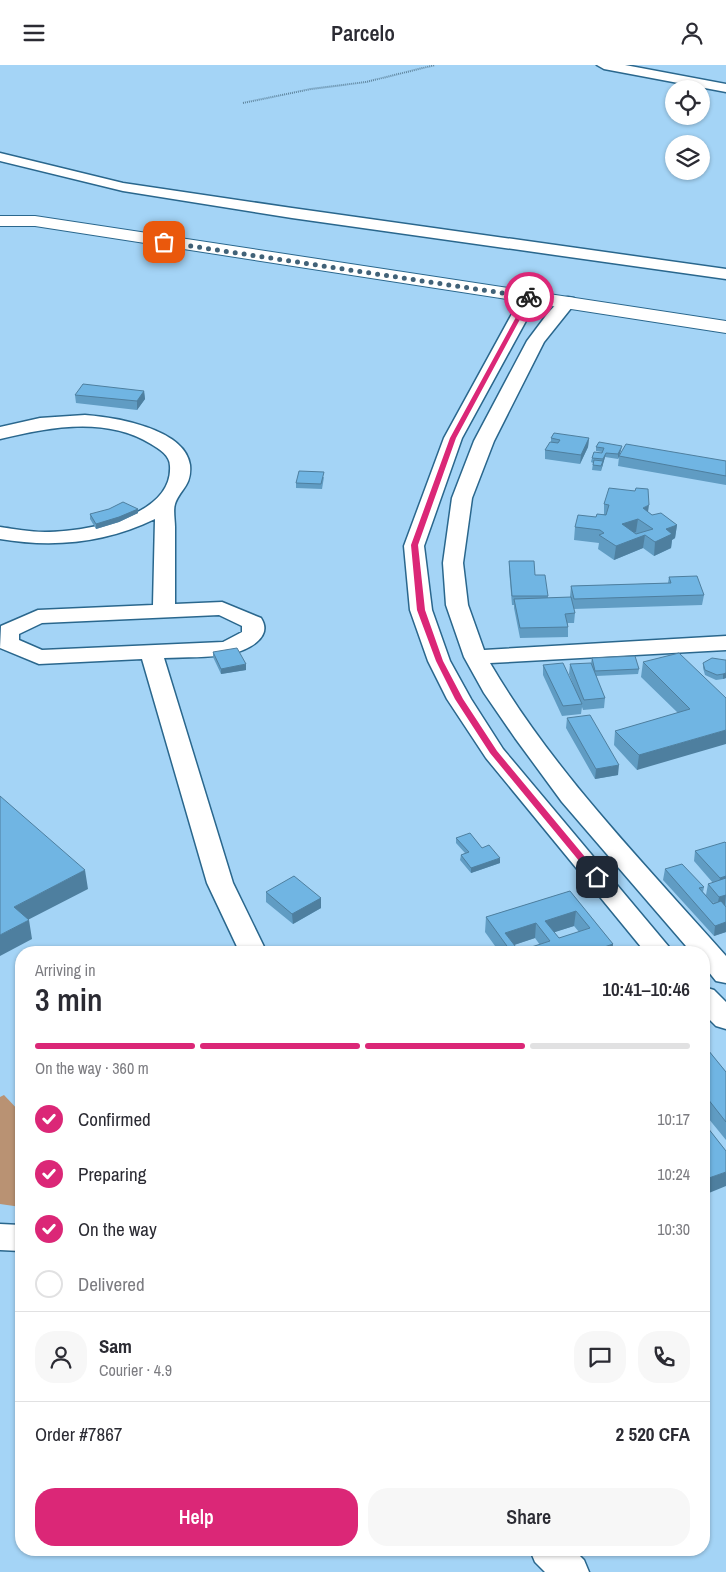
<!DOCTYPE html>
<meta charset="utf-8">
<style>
:root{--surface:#fff;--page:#f7f7f7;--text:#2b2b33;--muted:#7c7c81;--line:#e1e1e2;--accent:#db2777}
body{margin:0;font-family:"Archivo Narrow",sans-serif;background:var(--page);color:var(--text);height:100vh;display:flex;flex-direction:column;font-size:19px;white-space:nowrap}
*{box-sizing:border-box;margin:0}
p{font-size:16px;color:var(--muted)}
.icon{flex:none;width:28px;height:28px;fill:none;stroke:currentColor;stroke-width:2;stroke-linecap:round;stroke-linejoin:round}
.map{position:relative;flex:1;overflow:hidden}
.drawer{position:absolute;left:15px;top:881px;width:695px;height:610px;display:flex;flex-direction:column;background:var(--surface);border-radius:20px;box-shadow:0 1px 4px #0004}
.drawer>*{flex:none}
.buttons{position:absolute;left:665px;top:15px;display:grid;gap:10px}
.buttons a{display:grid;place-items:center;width:45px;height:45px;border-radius:50%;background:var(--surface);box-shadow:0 1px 4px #0004;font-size:25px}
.pin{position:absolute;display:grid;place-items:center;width:42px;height:42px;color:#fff;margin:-21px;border-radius:10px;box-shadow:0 2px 8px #0006}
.courier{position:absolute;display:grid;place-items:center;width:50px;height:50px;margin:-25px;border:4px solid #db2777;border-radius:50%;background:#fff;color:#222;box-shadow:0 1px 6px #0007}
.overview em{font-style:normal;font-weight:600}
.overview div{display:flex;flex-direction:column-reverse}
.overview{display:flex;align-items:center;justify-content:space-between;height:85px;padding:0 20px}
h1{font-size:32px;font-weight:600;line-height:38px}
.bar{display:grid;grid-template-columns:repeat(4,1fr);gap:8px 5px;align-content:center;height:60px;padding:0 20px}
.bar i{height:6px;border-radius:4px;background:var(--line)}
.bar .selected{background:var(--accent)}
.bar p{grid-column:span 4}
.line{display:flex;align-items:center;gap:12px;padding:0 20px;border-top:1px solid var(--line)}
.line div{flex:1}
.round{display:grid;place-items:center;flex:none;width:52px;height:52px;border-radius:20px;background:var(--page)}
ol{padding:0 20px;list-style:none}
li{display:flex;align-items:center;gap:15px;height:55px}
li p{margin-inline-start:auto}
li .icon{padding:5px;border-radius:50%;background:var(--accent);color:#fff;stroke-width:4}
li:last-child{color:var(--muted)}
li i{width:28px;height:28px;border:2px solid var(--line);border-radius:50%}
.action{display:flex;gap:10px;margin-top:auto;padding:10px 20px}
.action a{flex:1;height:58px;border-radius:20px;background:var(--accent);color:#fff;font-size:20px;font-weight:600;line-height:58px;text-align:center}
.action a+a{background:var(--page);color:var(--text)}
header{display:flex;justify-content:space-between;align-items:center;height:65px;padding:0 20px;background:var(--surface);font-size:22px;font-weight:600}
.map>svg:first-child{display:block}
.green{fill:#b99273}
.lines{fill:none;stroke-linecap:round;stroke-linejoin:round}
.minor-casing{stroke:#2a678d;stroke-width:3}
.major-casing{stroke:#2a678d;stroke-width:2}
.path{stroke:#5f859e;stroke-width:2;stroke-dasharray:1 1;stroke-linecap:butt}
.minor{fill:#fff;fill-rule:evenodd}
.major{fill:#fff;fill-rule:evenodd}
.wall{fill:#609cc3;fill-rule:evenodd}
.shaded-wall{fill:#4e7f9f}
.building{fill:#70b5e3;stroke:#4e7f9f;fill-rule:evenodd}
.route{fill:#db2777}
.done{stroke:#416278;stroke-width:5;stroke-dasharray:0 9}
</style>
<header><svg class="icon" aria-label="menu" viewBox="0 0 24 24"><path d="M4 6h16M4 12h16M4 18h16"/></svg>Parcelo<svg class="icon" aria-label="person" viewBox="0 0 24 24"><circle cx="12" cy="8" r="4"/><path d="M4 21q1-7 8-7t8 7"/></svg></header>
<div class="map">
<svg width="726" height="1507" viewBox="0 0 726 1507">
<rect width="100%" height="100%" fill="#a4d4f6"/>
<path class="green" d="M 4,1030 L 21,1048 L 21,1142 L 0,1139 L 0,1032 Z"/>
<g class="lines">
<defs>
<path id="minor" d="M 597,0 L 625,0 L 726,19 L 726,27 L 604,4 Z
M 0,88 L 123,118 L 292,143 L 726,204 L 726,214 L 292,153 L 123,126 L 0,96 Z
M 531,227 L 537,228 L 539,232 L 462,373 L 424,481 L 432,545 L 450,596 L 471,634 L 503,684 L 674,888 L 646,888 L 486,693 L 447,634 L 428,596 L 410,545 L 404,481 L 444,373 L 513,247 L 525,228 Z
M 568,232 L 574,233 L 576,237 L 544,277 L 494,376 L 472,433 L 463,498 L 468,540 L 484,585 L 726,571 L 726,585 L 490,598 C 554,707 643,797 726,891 L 726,918 L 716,916 L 704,901 L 704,888 L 692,888 L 562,737 L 515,673 L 484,628 L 464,592 L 446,540 L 443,498 L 452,433 L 474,376 L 527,276 L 548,248 L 562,233 Z
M 85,350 C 113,352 185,363 190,400 C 192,421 180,424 175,439 C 173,445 175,455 175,462 C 175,487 175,513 175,539 L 222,537 L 261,553 C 274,573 246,586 230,589 C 209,593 185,592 164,593 L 233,818 L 267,888 L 240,888 L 207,818 L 142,594 L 39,599 L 0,583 L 1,561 L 38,545 L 153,540 L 155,454 C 106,478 53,483 0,474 L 0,462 C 15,464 30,467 45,467 C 83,467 173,453 170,401 C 170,390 159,384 151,379 C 106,351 49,362 0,374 L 0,362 L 40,353 ZM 219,550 L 242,561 L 242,567 L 223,577 L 42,585 L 19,575 L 19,569 L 42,558 Z
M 704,922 L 714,925 L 726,937 L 726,964 L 716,961 L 704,949 Z
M 0,1159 L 21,1160 L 21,1186 L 0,1185 Z
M 530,1485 L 574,1485 L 584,1495 L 589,1507 L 545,1507 L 535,1497 Z"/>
<path id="major" d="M 0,151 L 35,151 L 726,256 L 726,268 L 35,161 L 0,161 Z"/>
</defs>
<use href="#minor" class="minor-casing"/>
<use href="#major" class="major-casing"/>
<path class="path" d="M 243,38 L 311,24 L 366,17 L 435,0"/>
<use href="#minor" class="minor"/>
<use href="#major" class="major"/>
</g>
<path class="wall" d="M 144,326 L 145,334 L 137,345 L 76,338 L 75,330 Z
M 551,373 L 589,373 L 588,382 L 580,399 L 545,394 L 545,385 L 551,377 Z
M 596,382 L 621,385 L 619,391 L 726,396 L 726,420 L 618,401 L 619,392 L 618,394 L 605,392 L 601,406 L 592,405 L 593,398 L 591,397 L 592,393 L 602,387 L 596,386 Z
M 324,412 L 322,424 L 296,423 L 296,418 Z
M 604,439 L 648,447 L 652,450 L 677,460 L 675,473 L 672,475 L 671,483 L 654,491 L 643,483 L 614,495 L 598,484 L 599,478 L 574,475 L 575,462 L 604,449 Z
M 138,444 L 138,448 L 119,457 L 96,464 L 90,454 L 90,449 Z
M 509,496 L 535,510 L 548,531 L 548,533 L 570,532 L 571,521 L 668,518 L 669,512 L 704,530 L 702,540 L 573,544 L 575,548 L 574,558 L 568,558 L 568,572 L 520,573 L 514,543 L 514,540 L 512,540 L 509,505 Z
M 213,587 L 246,605 L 221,609 L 213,592 Z
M 592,593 L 639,604 L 638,609 L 596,611 L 605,633 L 604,643 L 583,645 L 582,642 L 581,649 L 562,651 L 543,610 L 543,600 L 575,624 L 569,609 L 570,599 L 592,601 L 591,598 Z
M 726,595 L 726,613 L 723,614 L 716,615 L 705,610 L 703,603 L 703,598 Z
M 643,597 L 726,633 L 637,705 L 614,680 L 615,666 L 678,648 L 641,612 Z
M 567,653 L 618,710 L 595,714 L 566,663 Z
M 456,773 L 482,783 L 500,798 L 471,808 L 460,795 L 461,790 L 465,788 L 456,778 Z
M 726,778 L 726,867 L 714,871 L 663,815 L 665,804 L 704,822 L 703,827 L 714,838 L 706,830 L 708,819 L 713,818 L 694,796 L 695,786 Z
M 570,826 L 613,879 L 612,888 L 500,888 L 485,867 L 486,852 ZM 574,861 L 579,867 L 559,873 L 554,867 ZM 535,873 L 540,880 L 519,886 L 514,880 Z
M 266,827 L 321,833 L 321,843 L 293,859 L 266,837 Z
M 704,980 L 726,1007 L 726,1075 L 704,1048 Z
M 704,1058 L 726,1086 L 704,1130 Z"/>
<path class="shaded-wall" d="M 144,326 L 145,334 L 137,345 L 137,336 Z
M 589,373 L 588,382 L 580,399 L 581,390 Z
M 622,381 L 621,385 L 618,394 L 618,389 Z
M 606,388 L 605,392 L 601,406 L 603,394 Z
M 649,440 L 647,454 L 642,457 L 643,443 Z
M 138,444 L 138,448 L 119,457 L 96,464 L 96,459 Z
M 638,454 L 636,467 L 621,473 L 622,459 Z
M 677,460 L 675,473 L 672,475 L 671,483 L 654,491 L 655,477 L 666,464 Z
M 645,470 L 643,483 L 614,495 L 616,481 Z
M 246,599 L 246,605 L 221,609 L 221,604 Z
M 726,608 L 726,613 L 723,614 L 723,609 Z
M 726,665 L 726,679 L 637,705 L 639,690 Z
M 619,700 L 618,710 L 595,714 L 596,704 Z
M 500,793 L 500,798 L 471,808 L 471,803 Z
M 85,805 L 88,824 L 16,861 L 14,842 Z
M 726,811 L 726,821 L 718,824 L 720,813 Z
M 726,830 L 725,840 L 717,842 L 719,832 Z
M 321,833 L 321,843 L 293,859 L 292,849 Z
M 576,846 L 574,861 L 546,870 L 545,856 Z
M 29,855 L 32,874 L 0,891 L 0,870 Z
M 726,857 L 726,867 L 714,871 L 715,861 Z
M 536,858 L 535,873 L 508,882 L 505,868 Z
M 613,879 L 612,888 L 587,888 Z
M 726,1107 L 726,1121 L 704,1130 L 706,1114 Z"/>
<path class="building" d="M 83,319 L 144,326 L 137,336 L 75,330 Z
M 554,368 L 589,373 L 581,390 L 545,385 L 550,377 L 558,378 L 560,375 L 551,373 Z
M 599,377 L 622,381 L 618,389 L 606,388 L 603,394 L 592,393 L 594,387 L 602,388 L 604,383 L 596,382 Z
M 626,379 L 726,396 L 726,411 L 619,391 Z
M 594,395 L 603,396 L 601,401 L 593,400 Z
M 299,406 L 324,407 L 321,419 L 296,418 Z
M 609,423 L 635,426 L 636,423 L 648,424 L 649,440 L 643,443 L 652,450 L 661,448 L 677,460 L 666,464 L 672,469 L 655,477 L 645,470 L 616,481 L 599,470 L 604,468 L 600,465 L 575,462 L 578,450 L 596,452 L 597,449 L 606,450 L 609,440 L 604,439 ZM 638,454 L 653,464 L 636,469 L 622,459 Z
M 123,437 L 138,444 L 119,452 L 96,459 L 90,449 L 109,444 Z
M 509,496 L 534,496 L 535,510 L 545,510 L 548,531 L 512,531 Z
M 697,511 L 704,530 L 574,534 L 571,521 L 671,518 L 669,512 Z
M 571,532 L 575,548 L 565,549 L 568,562 L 520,563 L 514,534 Z
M 237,583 L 246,599 L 221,604 L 213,587 Z
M 679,588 L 726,633 L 726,665 L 639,690 L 615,666 L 690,644 L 643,597 Z
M 635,591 L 639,604 L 595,606 L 592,593 Z
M 712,593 L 725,595 L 726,595 L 726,608 L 723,609 L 717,610 L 705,605 L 703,598 Z
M 563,598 L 582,639 L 563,641 L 543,600 Z
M 591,598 L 605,633 L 584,635 L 570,599 Z
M 590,650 L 619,700 L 596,704 L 567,653 Z
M 0,731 L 85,805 L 14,842 L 29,855 L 0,870 Z
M 470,768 L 482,783 L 489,780 L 500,793 L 471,803 L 461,790 L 469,787 L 456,773 Z
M 725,777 L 726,778 L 726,811 L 720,813 L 695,786 Z
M 682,799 L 704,822 L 699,823 L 713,839 L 721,836 L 726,842 L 726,857 L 715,861 L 665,804 Z
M 294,811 L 321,833 L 292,849 L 266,827 Z
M 726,813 L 726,830 L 719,832 L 708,819 Z
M 570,826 L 613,879 L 587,888 L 512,888 L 486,852 ZM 576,846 L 590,863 L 559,873 L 545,856 ZM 536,858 L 550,876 L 519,886 L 505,868 Z
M 704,980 L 726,1007 L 726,1057 L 704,1029 Z
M 704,1058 L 726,1086 L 726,1107 L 706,1114 L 704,1112 Z"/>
<path class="route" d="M 529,230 L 532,232 L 456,373 L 418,480 L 425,545 L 443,596 L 463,634 L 497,686 L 600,810 L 600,814 L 594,814 L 490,688 L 455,634 L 436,596 L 417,545 L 411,480 L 450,373 L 527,232 Z"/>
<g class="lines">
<path class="done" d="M 164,177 L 529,232"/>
</g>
</svg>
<div class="buttons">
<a><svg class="icon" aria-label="locate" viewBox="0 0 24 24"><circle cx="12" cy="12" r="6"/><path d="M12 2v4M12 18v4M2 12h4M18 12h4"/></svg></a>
<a><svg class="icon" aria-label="layers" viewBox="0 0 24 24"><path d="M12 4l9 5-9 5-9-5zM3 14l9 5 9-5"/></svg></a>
</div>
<div class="pin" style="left:164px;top:177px;background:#ea580c"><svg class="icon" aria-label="bag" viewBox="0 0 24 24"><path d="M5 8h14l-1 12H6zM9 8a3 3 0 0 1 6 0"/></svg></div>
<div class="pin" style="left:597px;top:812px;background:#1f2937"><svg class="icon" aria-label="home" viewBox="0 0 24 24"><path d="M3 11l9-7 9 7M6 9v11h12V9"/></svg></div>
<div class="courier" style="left:529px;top:232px"><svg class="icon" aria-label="bike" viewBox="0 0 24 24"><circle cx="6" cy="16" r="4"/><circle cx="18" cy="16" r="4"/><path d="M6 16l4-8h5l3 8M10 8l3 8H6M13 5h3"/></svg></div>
<section class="drawer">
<div class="overview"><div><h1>3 min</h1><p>Arriving in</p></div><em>10:41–10:46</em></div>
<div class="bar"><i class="selected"></i><i class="selected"></i><i class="selected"></i><i></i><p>On the way · 360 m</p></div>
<ol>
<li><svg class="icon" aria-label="check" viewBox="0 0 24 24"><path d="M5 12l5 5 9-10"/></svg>Confirmed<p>10:17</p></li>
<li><svg class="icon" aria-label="check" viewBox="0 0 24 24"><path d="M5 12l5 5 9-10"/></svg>Preparing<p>10:24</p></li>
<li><svg class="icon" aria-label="check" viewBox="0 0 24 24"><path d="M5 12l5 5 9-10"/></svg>On the way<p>10:30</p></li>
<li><i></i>Delivered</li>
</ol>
<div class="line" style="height:90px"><a class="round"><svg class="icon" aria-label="person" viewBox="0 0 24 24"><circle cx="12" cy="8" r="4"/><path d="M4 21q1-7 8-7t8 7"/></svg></a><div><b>Sam</b><p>Courier · 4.9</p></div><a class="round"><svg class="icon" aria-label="chat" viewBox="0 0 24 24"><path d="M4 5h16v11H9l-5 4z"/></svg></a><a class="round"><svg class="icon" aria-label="phone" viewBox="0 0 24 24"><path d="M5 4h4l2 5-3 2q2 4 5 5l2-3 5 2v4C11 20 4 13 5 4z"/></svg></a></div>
<div class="line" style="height:65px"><div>Order #7867</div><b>2 520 CFA</b></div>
<div class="action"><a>Help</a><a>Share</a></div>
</section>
</div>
